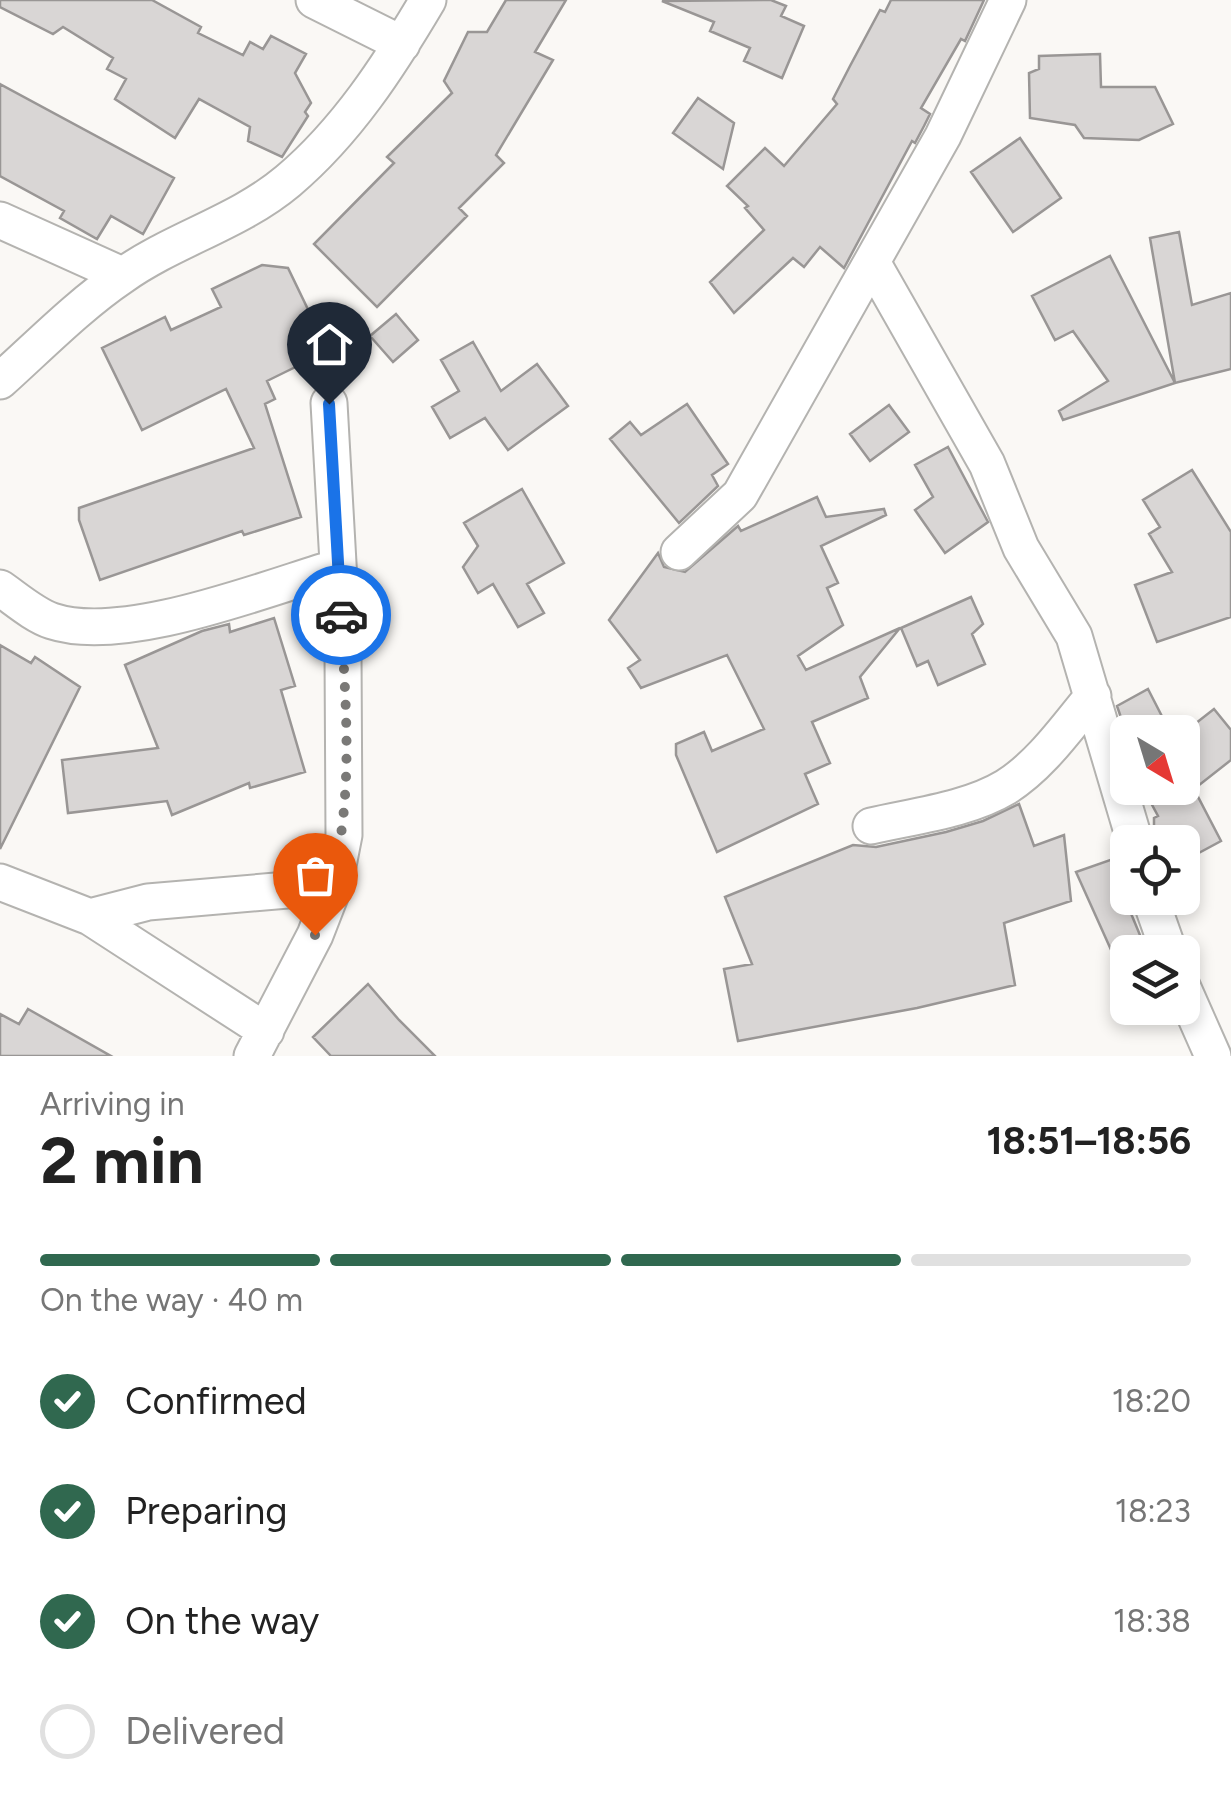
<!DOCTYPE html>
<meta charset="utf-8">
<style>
:root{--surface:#fff;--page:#f2f2f2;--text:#222;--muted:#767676;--line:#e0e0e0;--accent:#30684f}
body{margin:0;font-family:Figtree,sans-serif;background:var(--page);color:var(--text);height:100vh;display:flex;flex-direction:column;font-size:38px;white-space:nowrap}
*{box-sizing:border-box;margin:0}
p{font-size:32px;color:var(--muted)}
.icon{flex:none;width:55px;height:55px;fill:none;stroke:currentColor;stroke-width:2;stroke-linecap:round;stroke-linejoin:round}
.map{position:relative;height:1056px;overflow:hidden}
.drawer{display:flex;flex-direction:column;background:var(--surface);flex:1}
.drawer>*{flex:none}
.needle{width:65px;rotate:142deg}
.buttons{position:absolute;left:1110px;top:715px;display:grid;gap:20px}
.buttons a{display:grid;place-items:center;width:90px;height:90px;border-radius:15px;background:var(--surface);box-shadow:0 5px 15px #0003;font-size:50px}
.pin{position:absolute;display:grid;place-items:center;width:85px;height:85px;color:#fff;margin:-102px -42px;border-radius:50% 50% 50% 0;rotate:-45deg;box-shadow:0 0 10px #0007}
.pin .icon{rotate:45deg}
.courier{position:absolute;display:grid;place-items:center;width:100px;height:100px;margin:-50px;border:8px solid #1a73e8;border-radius:50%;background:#fff;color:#222;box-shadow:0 2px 12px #0007}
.headline em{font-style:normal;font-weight:700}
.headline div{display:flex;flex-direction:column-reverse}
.headline{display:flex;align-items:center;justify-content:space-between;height:170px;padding:0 40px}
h1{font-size:65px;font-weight:700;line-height:75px}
.bar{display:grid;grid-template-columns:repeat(4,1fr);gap:15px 10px;align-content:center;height:120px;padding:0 40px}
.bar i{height:12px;border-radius:8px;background:var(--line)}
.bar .selected{background:var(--accent)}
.bar p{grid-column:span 4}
ol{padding:0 40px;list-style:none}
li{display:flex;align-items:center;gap:30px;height:110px}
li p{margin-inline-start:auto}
li .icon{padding:10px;border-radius:50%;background:var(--accent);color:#fff;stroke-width:4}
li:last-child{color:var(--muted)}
li i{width:55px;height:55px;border:5px solid var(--line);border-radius:50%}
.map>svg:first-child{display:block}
.building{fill:#d9d6d5;stroke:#999695;stroke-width:2.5}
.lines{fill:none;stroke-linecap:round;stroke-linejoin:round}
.minor-casing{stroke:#b4b3b0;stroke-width:39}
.minor{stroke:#fff;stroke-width:35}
.done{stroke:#7a7977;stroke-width:10;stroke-dasharray:0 18}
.route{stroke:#1a73e8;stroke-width:12}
</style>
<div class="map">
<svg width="1231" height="1056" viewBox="0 0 1231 1056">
<rect width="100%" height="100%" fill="#faf8f5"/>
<path class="building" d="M 0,0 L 152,0 L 201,27 L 198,33 L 243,55 L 250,42 L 263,49 L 271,36 L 306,54 L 295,73 L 311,103 L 305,112 L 308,116 L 282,157 L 248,141 L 250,127 L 199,99 L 175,138 L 115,99 L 126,79 L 107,69 L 113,58 L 63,27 L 53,34 L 0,7 Z
M 506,0 L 566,0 L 535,52 L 553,60 L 496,155 L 504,163 L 459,208 L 467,216 L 377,307 L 314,244 L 394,163 L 387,157 L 452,93 L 444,81 L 468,32 L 487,32 Z
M 771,0 L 786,6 L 781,16 L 804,26 L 782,78 L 744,61 L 750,48 L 710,31 L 714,22 L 662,1 Z
M 891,0 L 984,0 L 965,41 L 961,39 L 921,108 L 930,114 L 924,126 L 915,143 L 912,141 L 844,268 L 820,247 L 804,267 L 793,258 L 734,313 L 710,282 L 764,230 L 745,208 L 748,206 L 727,186 L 765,148 L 784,166 L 837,104 L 833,99 L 850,66 L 880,10 L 885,12 Z
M 1100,54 L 1101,87 L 1155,87 L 1173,124 L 1139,140 L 1084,138 L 1075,125 L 1030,118 L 1029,73 L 1039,69 L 1039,56 Z
M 0,84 L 174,178 L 143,234 L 111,216 L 97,239 L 60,218 L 64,211 L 0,176 Z
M 698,98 L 734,123 L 723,169 L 673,133 Z
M 1020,138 L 1061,198 L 1013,232 L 971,172 Z
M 1179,232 L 1192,305 L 1231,293 L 1231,369 L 1175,383 L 1150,238 Z
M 1110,256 L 1175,383 L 1063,420 L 1059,411 L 1108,381 L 1073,331 L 1055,340 L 1032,296 Z
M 262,265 L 288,268 L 328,351 L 267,381 L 275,399 L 265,404 L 301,517 L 244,535 L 242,531 L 100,580 L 79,520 L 79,508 L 254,448 L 226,389 L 142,430 L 102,348 L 165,317 L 171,330 L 221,307 L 212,289 Z
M 396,314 L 418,340 L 393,362 L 370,336 Z
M 473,342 L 501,391 L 537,364 L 568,406 L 508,450 L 485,418 L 450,438 L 432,407 L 459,391 L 441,360 Z
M 687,404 L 728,464 L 712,475 L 718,486 L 679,523 L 610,439 L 630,422 L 641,435 Z
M 889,405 L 909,432 L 870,461 L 850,434 Z
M 948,447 L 988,522 L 945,553 L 915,510 L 933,497 L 915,465 Z
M 1192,470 L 1231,532 L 1231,617 L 1157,642 L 1135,585 L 1172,572 L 1149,534 L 1160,527 L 1143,500 Z
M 522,489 L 564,563 L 527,584 L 544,613 L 518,627 L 493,584 L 478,593 L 463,567 L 478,546 L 464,523 Z
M 817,497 L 826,517 L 884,509 L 886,515 L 821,546 L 838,583 L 827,588 L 843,625 L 798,656 L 806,670 L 900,628 L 860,677 L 868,698 L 812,722 L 830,763 L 805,774 L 818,804 L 717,852 L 676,755 L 676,744 L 704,732 L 712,751 L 764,729 L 727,655 L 641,688 L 628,668 L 640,660 L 609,620 L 658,553 L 664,567 L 685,572 L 738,526 L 741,531 Z
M 971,597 L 983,624 L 972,634 L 985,664 L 938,685 L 928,661 L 917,666 L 901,628 Z
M 274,618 L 295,686 L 281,690 L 305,772 L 250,788 L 249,783 L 172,815 L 167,801 L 68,813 L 62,760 L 158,748 L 125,665 L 202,631 L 229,624 L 230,632 Z
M 0,645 L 31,663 L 35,657 L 80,687 L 0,849 Z
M 1148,689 L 1170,732 L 1126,732 L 1117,706 Z
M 1214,709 L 1231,730 L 1231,760 L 1194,789 L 1221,841 L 1182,862 L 1182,842 L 1161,842 L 1154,829 L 1154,818 L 1158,816 L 1143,788 L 1182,788 L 1182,734 Z
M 1019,804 L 1034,846 L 1064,835 L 1071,901 L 1004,923 L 1015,985 L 917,1008 L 738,1041 L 724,969 L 752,964 L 725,897 L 853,845 L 876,847 L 946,832 L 983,821 Z
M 1113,859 L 1130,911 L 1147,952 L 1112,952 L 1076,872 Z
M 368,984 L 399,1020 L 435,1056 L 331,1056 L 313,1037 Z
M 28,1009 L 111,1056 L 0,1056 L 0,1014 L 19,1024 Z"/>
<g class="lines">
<defs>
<path id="minor" d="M 314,0 L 402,44
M 0,220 L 122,275
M 872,262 L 987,464 L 1021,548 L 1074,636 L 1135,842
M 0,381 C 39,346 79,305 122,276 C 174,239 238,223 288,181 C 347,131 389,66 428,0
M 679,552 L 740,495 L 943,136 L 1008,0
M 0,588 C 16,599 34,615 52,621 C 124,645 264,589 338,567
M 871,826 C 914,816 968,810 1006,787 C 1041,765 1067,727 1093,696
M 0,882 L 90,917 L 266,1031
M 1150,898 L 1169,952
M 90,917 L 148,902 L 334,886
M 1182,986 L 1213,1056
M 252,1056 L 315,935 L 334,886 L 344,835 L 343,652 L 329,403"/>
</defs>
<use href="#minor" class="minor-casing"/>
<use href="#minor" class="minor"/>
</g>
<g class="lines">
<path class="done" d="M 315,935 C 357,826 347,730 341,615"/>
<path class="route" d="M 329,404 L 341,615"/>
</g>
</svg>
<div class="buttons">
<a><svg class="needle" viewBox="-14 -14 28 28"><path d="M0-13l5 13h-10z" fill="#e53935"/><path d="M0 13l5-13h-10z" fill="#767676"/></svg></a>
<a><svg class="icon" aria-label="locate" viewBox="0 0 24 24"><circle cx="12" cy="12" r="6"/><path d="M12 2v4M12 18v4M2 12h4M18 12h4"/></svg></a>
<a><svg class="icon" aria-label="layers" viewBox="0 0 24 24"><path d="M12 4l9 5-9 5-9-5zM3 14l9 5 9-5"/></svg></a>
</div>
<div class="pin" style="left:315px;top:935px;background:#ea580c"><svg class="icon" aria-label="bag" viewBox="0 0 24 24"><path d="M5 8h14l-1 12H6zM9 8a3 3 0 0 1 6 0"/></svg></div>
<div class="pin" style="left:329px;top:404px;background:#1f2937"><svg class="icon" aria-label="home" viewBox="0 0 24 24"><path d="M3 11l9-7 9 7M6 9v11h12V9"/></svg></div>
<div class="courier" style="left:341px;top:615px"><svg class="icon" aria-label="car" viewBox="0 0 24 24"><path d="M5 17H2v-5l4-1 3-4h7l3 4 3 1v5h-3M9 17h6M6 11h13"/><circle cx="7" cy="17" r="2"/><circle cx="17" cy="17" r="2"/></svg></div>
</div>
<section class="drawer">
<div class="headline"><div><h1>2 min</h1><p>Arriving in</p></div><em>18:51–18:56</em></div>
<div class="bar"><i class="selected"></i><i class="selected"></i><i class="selected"></i><i></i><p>On the way · 40 m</p></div>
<ol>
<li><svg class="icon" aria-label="check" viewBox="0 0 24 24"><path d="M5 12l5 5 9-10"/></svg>Confirmed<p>18:20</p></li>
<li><svg class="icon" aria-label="check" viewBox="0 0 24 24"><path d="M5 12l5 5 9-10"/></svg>Preparing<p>18:23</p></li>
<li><svg class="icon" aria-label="check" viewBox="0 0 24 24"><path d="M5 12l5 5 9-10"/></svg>On the way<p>18:38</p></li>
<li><i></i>Delivered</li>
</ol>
</section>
